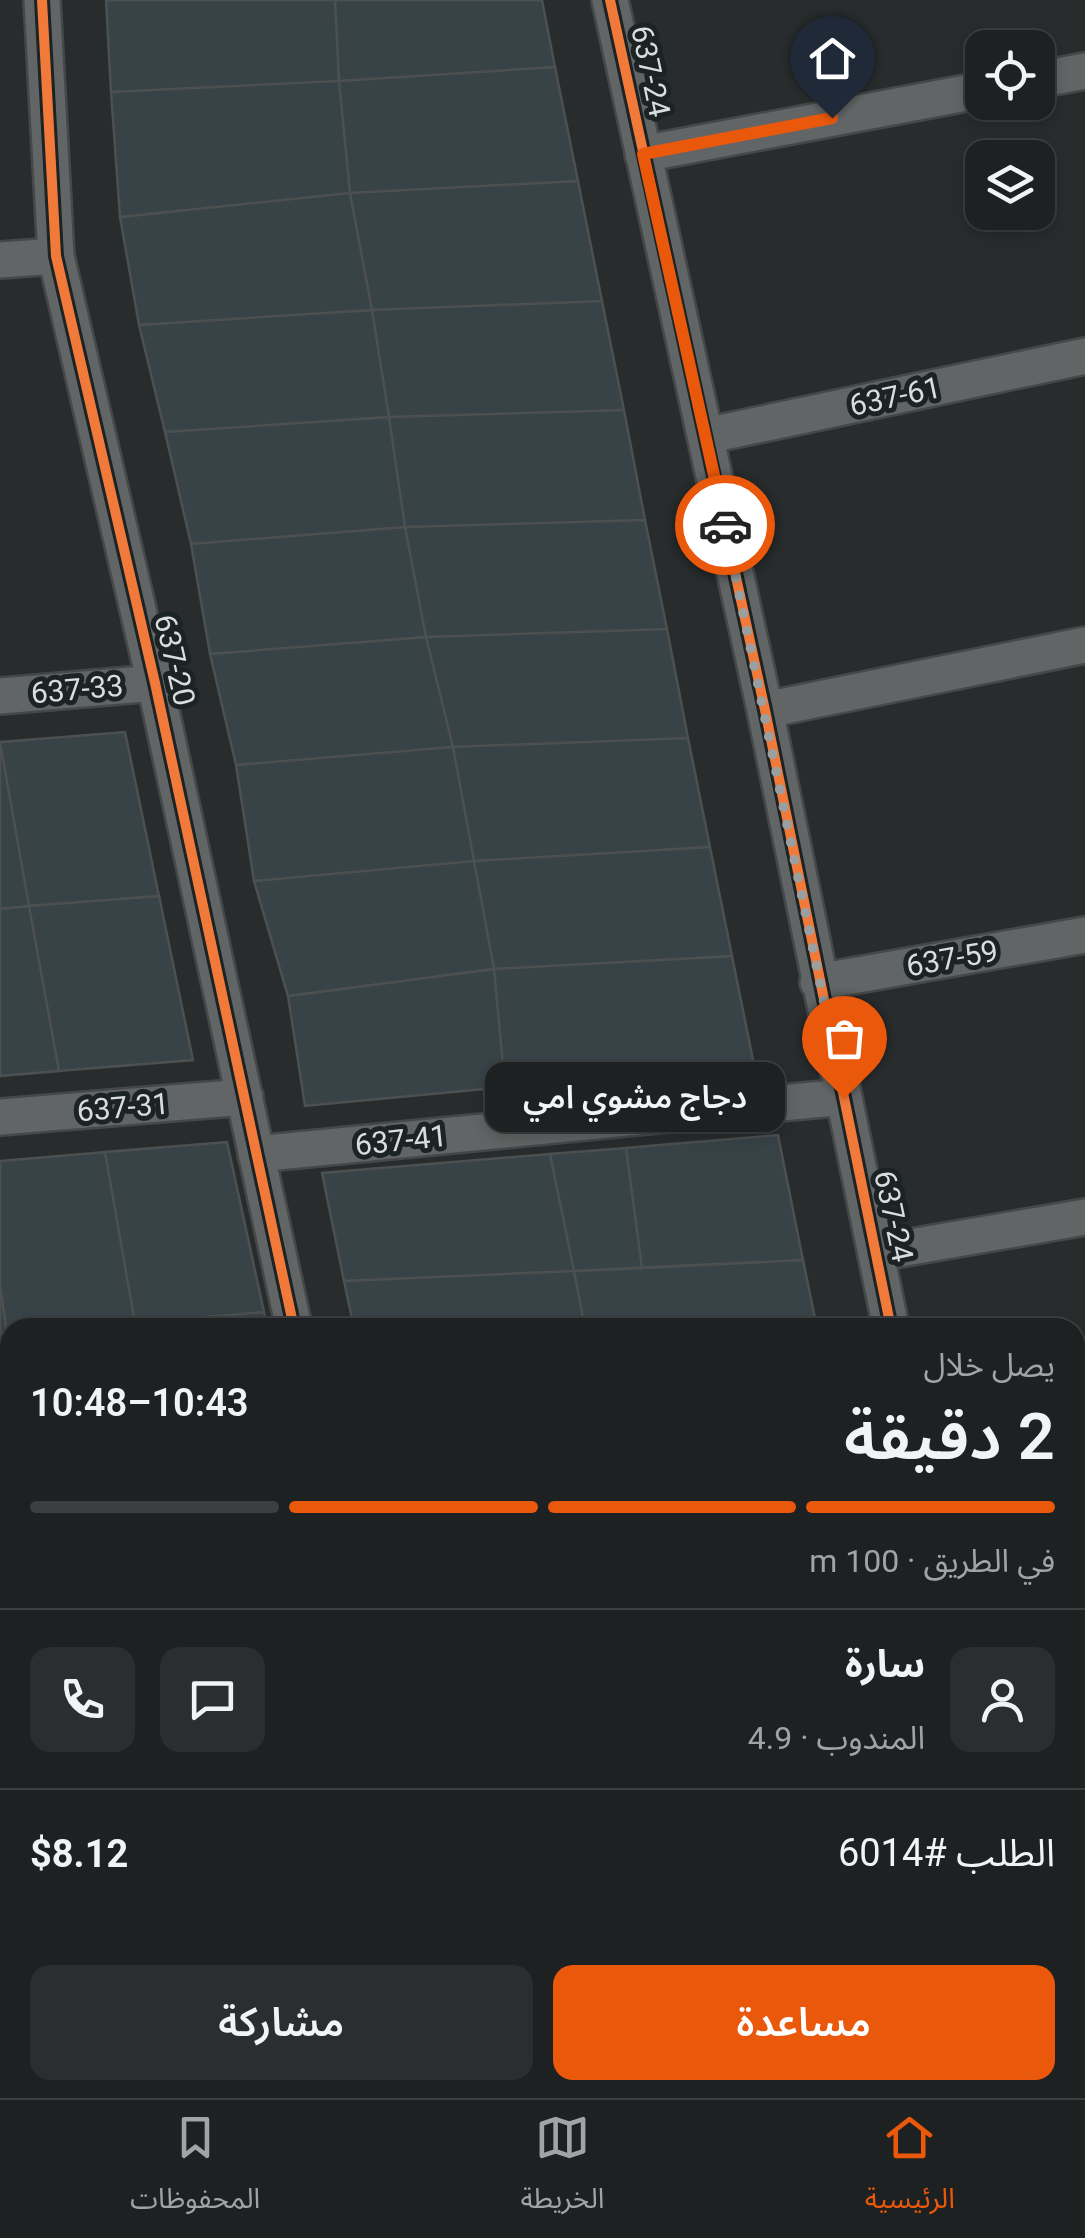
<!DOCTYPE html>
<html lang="ar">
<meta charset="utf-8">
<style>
:root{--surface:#1e2121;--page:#2b2e2e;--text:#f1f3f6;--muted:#a1a3a5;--line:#3c3e3f;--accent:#ea580c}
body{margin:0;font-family:Roboto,"Noto Sans Arabic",sans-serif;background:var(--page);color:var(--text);direction:rtl;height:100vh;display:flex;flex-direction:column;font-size:38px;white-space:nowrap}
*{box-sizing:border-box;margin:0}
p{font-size:32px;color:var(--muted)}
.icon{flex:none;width:55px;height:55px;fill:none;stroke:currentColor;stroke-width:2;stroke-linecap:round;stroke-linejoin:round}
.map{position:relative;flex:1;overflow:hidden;direction:ltr}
.side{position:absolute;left:0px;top:1318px;width:1085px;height:782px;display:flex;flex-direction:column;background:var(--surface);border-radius:30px 30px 0 0;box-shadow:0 5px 15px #0003,0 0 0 2px var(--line);direction:rtl}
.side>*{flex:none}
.controls{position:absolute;left:965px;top:30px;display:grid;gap:20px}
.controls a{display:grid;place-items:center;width:90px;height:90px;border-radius:20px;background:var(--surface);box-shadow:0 5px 15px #0003,0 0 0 2px var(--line);font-size:50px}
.pin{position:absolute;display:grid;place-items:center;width:85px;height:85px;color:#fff;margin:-102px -42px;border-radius:50% 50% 50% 0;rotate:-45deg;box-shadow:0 0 10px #0007}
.pin .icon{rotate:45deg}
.courier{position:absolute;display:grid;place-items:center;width:100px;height:100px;margin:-50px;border:8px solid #ea580c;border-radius:50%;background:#fff;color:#222;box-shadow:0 2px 12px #0007}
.bubble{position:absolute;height:70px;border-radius:20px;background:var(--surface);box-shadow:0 5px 15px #0003,0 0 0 2px var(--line);font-size:32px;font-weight:600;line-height:70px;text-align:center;direction:rtl}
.overview em{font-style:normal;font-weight:600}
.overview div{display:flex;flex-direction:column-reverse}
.overview{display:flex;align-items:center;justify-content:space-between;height:170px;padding:0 30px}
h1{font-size:65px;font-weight:600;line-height:75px}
.bar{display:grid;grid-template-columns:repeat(4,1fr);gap:15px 10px;align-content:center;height:120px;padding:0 30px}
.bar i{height:12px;border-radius:8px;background:var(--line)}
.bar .active{background:var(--accent)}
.bar p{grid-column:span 4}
.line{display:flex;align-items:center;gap:25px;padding:0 30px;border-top:2px solid var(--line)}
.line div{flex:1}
.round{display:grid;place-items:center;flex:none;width:105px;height:105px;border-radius:20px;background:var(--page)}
.cta{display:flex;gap:20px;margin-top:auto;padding:20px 30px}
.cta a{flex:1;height:115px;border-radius:20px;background:var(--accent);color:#fff;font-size:40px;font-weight:600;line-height:115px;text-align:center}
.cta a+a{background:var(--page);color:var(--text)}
.tab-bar{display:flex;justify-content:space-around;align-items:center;height:140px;border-top:2px solid var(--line);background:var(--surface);font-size:28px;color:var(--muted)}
.tab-bar a{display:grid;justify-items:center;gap:5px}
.tab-bar .active{color:var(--accent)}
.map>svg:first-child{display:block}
.building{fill:#384347;stroke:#4d5051;stroke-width:2.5}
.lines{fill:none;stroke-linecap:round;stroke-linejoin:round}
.street-casing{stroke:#454849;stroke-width:40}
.street{stroke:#626565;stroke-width:35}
.cycleway-casing{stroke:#1c2324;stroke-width:16}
.cycleway{stroke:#f17a3a;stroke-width:10}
.done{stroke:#9b9fa0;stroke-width:10;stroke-dasharray:0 18}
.route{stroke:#ea580c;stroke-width:12}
.labels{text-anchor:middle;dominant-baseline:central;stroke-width:10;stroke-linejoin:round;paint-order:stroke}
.street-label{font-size:30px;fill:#d9ddde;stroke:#1c2324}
</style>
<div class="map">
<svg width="1085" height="2098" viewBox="0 0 1085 2098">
<rect width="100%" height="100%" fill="#282c2c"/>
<path class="building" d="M 106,0 L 335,0 L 339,81 L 111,92 Z
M 335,0 L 542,0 L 555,67 L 339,81 Z
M 555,67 L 578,181 L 350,193 L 339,81 Z
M 339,81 L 350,193 L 120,217 L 111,92 Z
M 578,181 L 602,301 L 372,310 L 350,193 Z
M 350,193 L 372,310 L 139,325 L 120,217 Z
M 602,301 L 624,410 L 389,417 L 372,310 Z
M 372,310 L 389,417 L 165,432 L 139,325 Z
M 624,410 L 645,520 L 405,527 L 389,417 Z
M 389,417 L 405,527 L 191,544 L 165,432 Z
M 645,520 L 667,629 L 426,637 L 405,527 Z
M 405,527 L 426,637 L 210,654 L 191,544 Z
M 667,629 L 688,738 L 453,747 L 426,637 Z
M 426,637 L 453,747 L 236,765 L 210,654 Z
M 125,732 L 159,896 L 29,906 L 0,742 Z
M 688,738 L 710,847 L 474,861 L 453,747 Z
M 0,742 L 29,906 L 0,909 Z
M 453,747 L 474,861 L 254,881 L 236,765 Z
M 710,847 L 732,956 L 494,969 L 474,861 Z
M 474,861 L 494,969 L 288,996 L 254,881 Z
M 159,896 L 193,1060 L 59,1071 L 29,906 Z
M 29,906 L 59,1071 L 0,1076 L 0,909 Z
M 732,956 L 754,1065 L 505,1087 L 494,969 Z
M 494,969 L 505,1087 L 305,1106 L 288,996 Z
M 778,1135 L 803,1260 L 642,1268 L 626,1148 Z
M 227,1142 L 264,1312 L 135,1323 L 105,1152 Z
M 626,1148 L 642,1268 L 574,1271 L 550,1154 Z
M 105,1152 L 135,1323 L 80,1328 L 10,1328 L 10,1333 L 7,1334 L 0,1285 L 0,1161 Z
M 550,1154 L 574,1271 L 344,1281 L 322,1173 Z
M 803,1260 L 817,1328 L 585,1328 L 574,1271 Z
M 574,1271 L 585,1328 L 354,1328 L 344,1281 Z
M 0,1285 L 7,1334 L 0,1334 Z
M 264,1312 L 267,1328 L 136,1328 L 135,1323 Z
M 0,1334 L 7,1334 L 10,1355 L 10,1507 L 0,1508 Z
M 10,1590 L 10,1763 L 0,1764 L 0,1591 Z
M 10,1763 L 10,1936 L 0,1937 L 0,1764 Z
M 0,2012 L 10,2012 L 10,2090 L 81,2090 L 82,2098 L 0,2098 Z
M 81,2090 L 220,2090 L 222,2098 L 82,2098 Z
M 220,2090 L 328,2090 L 329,2098 L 222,2098 Z
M 328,2090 L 404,2090 L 406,2098 L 329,2098 Z
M 510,2090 L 741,2090 L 742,2098 L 512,2098 Z
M 741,2090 L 971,2090 L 973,2098 L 742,2098 Z"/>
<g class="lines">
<defs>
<path id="street" d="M 42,0 L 56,256 L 155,683 L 294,1328
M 610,0 L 765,710 L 891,1328
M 1038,80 L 1085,71
M 643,154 L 982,90
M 0,260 L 56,256
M 705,436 L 1085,356
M 0,696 L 155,683
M 765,710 L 1085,645
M 818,982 L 1085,935
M 0,1117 L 245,1097
M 256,1154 L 844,1097
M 876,1253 L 1085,1217
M 1075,1522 L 1085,1520
M 0,1547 L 10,1546
M 0,1974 L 10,1973
M 1075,2036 L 1085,2033
M 459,2090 L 461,2098
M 1049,2090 L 1051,2098"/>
</defs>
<use href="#street" class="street-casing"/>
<use href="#street" class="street"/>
<defs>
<path id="cycleway" d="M 42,0 L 56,256 L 155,683 L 294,1328
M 610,0 L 765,710 L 891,1328"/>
</defs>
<use href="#cycleway" class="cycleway-casing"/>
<use href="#cycleway" class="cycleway"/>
</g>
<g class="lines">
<path class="done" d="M 725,525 L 844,1098"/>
<path class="route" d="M 725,525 L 643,154 L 832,118"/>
</g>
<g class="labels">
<g class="street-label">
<text transform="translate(651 71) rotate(78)">637-24</text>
<text transform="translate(895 396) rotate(-12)">637-61</text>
<text transform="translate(175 660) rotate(77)">637-20</text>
<text transform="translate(77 689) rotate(-5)">637-33</text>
<text transform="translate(952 958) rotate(-10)">637-59</text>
<text transform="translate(123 1107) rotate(-5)">637-31</text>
<text transform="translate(401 1140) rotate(-6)">637-41</text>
<text transform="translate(894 1216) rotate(78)">637-24</text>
</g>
</g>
</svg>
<div class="controls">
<a><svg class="icon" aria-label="locate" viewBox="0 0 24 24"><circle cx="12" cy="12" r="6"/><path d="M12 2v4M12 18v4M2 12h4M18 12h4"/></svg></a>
<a><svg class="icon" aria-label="layers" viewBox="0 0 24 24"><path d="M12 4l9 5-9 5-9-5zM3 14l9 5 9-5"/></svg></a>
</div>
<div class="pin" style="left:844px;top:1098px;background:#ea580c"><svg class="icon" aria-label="bag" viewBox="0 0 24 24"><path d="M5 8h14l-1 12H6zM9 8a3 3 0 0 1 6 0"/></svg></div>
<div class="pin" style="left:832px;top:118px;background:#1f2937"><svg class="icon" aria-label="home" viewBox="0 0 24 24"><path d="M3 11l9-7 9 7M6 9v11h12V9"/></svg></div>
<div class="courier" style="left:725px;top:525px"><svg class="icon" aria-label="car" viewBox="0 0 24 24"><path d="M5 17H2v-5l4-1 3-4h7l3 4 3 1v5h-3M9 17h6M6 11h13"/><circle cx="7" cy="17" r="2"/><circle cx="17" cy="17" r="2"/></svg></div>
<div class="bubble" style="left:485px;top:1062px;width:300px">دجاج مشوي امي</div>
<section class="side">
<div class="overview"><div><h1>2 دقيقة</h1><p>يصل خلال</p></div><em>10:43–10:48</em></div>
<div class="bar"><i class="active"></i><i class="active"></i><i class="active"></i><i></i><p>في الطريق · 100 m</p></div>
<div class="line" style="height:180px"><a class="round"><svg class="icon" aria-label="person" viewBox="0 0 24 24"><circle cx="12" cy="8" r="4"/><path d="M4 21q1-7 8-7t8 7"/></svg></a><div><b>سارة</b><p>المندوب · 4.9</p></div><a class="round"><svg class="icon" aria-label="chat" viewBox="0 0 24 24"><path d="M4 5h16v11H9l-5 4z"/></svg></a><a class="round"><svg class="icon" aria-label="phone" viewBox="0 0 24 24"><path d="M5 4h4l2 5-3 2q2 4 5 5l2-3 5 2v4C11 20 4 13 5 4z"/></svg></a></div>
<div class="line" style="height:130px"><div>الطلب #6014</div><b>$8.12</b></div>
<div class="cta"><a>مساعدة</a><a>مشاركة</a></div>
</section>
</div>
<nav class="tab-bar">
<a class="active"><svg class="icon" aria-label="home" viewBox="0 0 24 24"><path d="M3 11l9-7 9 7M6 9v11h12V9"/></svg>الرئيسية</a>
<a><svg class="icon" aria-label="map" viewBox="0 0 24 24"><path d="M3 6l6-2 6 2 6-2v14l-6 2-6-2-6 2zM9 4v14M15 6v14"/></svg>الخريطة</a>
<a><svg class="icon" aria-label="saved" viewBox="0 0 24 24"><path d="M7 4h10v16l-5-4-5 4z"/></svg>المحفوظات</a>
</nav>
